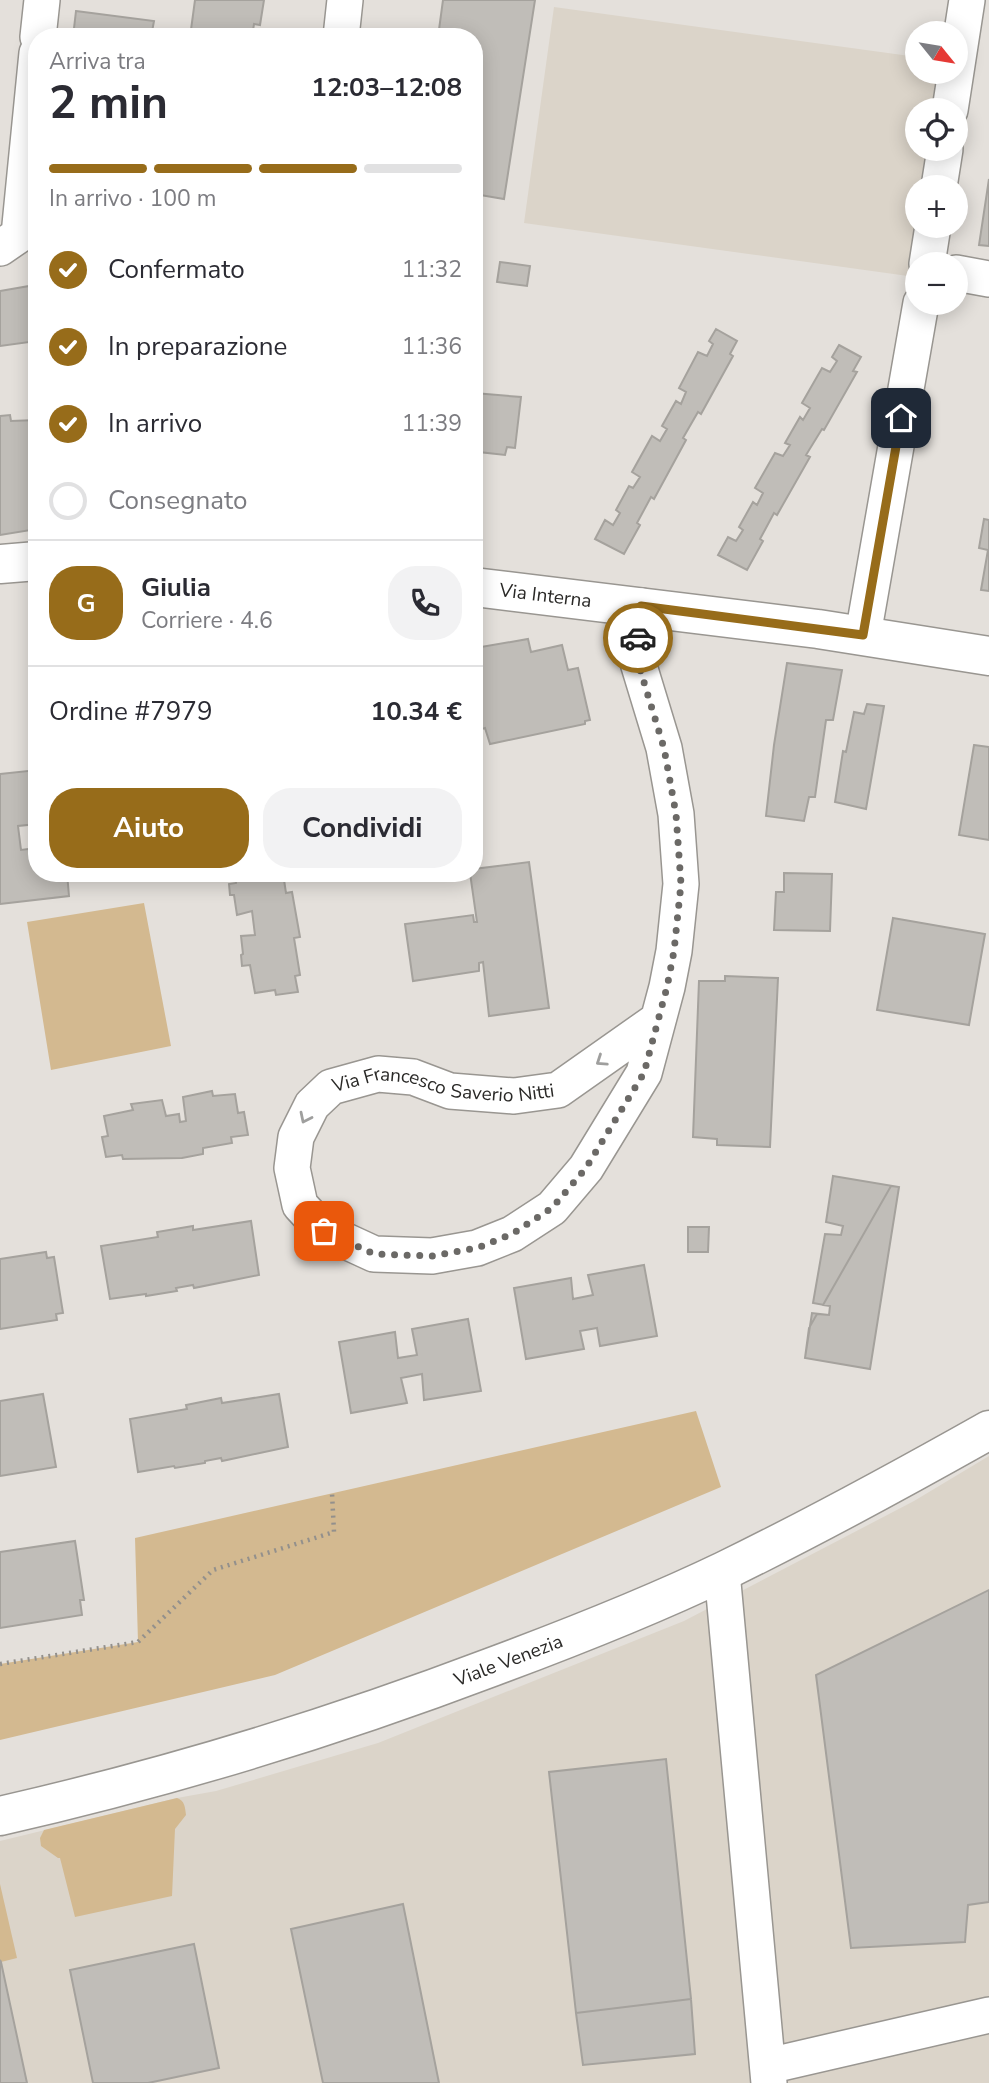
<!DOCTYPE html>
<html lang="it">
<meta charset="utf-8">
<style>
:root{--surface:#fff;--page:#f2f2f3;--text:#2b2b33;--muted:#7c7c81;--line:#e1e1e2;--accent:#976c1a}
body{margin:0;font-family:"Nunito Sans",sans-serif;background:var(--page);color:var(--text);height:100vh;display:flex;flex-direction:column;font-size:26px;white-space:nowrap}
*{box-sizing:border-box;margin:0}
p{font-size:23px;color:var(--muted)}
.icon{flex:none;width:38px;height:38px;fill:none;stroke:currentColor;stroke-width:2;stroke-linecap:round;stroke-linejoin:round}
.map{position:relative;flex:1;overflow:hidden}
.sheet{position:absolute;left:28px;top:28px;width:455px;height:854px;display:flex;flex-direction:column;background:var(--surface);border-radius:28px;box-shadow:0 4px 18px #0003}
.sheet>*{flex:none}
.needle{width:46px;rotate:120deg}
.tools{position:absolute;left:905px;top:21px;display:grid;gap:14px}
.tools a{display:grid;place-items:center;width:63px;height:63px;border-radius:50%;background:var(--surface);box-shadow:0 4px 18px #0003;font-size:35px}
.pin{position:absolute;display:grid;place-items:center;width:60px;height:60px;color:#fff;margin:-30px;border-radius:14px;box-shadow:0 4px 10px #0006}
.courier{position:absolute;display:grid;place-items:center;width:70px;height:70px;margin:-35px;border:5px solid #976c1a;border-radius:50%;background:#fff;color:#222;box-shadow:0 2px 9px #0007}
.summary em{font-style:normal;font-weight:700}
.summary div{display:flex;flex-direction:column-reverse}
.summary{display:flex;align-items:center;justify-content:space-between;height:119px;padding:0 21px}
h1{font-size:46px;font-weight:700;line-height:52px}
.bar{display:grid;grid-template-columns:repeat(4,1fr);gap:10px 7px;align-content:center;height:84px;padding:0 21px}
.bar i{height:9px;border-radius:5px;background:var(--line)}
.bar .selected{background:var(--accent)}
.bar p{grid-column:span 4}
.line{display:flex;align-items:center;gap:18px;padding:0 21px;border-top:2px solid var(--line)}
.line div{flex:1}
.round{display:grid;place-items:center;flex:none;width:74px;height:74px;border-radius:28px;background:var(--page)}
ol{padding:0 21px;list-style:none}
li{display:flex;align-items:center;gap:21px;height:77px}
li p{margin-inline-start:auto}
li .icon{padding:7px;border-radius:50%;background:var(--accent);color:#fff;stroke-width:4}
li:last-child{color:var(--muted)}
li i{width:38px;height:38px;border:4px solid var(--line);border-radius:50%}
.button{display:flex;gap:14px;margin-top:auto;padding:14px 21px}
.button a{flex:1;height:80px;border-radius:28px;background:var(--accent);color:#fff;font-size:28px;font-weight:700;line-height:80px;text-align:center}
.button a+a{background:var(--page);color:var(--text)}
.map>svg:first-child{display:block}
.built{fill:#dbd4c9}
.green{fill:#d3b990}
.building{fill:#c0bdb8;stroke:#a5a29d;stroke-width:2}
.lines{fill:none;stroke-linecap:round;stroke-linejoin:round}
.minor-casing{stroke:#999691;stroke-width:38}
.tertiary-casing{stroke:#999691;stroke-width:41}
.primary-casing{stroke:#999691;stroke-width:41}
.path{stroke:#93908c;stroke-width:4.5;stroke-dasharray:2 5;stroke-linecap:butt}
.minor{stroke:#fff;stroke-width:35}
.tertiary{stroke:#fff;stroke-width:38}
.primary{stroke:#fff;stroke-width:38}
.oneway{stroke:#9f9f9e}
.done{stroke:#6b6966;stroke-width:7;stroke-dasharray:0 12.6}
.route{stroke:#976c1a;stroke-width:9}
.labels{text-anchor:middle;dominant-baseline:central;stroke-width:7;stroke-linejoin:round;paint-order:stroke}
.street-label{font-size:19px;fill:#2a2927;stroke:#e4e0db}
</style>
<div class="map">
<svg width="989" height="2083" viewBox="0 0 989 2083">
<rect width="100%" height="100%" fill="#e4e0db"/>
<path class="built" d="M 554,7 L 917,57 L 917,72 L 937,72 L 931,110 L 917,110 L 917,149 L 926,149 L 920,187 L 917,187 L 917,211 L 908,276 L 524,223 Z
M 989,1456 L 989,2083 L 0,2083 L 0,1841 L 177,1798 L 216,1791 L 378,1743 L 684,1621 L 914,1501 Z"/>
<path class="green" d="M 144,903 L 171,1046 L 51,1070 L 27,922 Z
M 696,1411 L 721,1487 L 275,1675 L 0,1740 L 0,1664 L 138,1642 L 135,1538 Z
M 177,1798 C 185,1801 185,1807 186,1815 L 175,1829 L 172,1896 L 75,1917 L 60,1858 L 58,1858 L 41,1846 L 40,1838 L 44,1830 Z
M 0,1884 L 17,1958 L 1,1962 L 0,1960 Z"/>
<path class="building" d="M 195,0 L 264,0 L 260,25 L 254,24 L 252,37 L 190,37 Z
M 443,0 L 535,0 L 504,199 L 474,194 L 474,37 L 438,37 Z
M 76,11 L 154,21 L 151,37 L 73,37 Z
M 989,179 L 989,246 L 979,245 Z
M 500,262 L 530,266 L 527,286 L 497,282 Z
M 35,285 L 37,298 L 37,341 L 0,346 L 0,291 Z
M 716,329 L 737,341 L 730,354 L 733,356 L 701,414 L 698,412 L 683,438 L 686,440 L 654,499 L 651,497 L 637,523 L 640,525 L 624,554 L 595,539 L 605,520 L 613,525 L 620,513 L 616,510 L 629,486 L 633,488 L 640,477 L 632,472 L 652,436 L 660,441 L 667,429 L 662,426 L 676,401 L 681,404 L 686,392 L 679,388 L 698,352 L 707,356 L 713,344 L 709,341 Z
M 839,345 L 861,357 L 853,371 L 857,372 L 824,430 L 822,429 L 806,455 L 810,457 L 777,515 L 774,513 L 760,539 L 763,541 L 747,570 L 718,555 L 728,537 L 736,541 L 743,530 L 739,527 L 753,502 L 757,505 L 763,493 L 755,488 L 775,453 L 783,456 L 790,445 L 785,443 L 800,417 L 803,420 L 810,408 L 802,403 L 822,368 L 830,372 L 837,361 L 832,357 Z
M 474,393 L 521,397 L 515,448 L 507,447 L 505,455 L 479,452 L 482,418 L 474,417 Z
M 10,415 L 11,421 L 37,420 L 37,529 L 0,535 L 0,416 Z
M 984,519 L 989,520 L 989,591 L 981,590 L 988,550 L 979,548 Z
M 528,639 L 531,652 L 562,645 L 568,670 L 578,668 L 590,720 L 585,721 L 585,724 L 490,744 L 485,728 L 482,729 L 474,694 L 474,675 L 480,673 L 475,648 Z
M 787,663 L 842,670 L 833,720 L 826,720 L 815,797 L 809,797 L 804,821 L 766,816 L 774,745 Z
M 867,704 L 884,706 L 866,809 L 835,802 L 843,751 L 846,752 L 854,712 L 864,714 Z
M 974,745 L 989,747 L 989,840 L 959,835 Z
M 37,770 L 37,824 L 18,826 L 21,850 L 37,848 L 37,873 L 67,873 L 69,896 L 0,904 L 0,774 Z
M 529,862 L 549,1008 L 489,1016 L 483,962 L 479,963 L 479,971 L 413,981 L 405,924 L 473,915 L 474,922 L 477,922 L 470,873 L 474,873 L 474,869 Z
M 235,873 L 283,873 L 286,893 L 292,892 L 300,937 L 294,938 L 300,975 L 295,976 L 298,992 L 276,995 L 275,990 L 255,993 L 250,965 L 242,966 L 241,955 L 243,954 L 241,936 L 255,935 L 252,911 L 237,915 L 234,895 L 230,895 L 229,884 L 236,883 Z
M 784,873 L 832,874 L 830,931 L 774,930 L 776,892 L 784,892 Z
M 893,918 L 985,934 L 969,1025 L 877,1010 Z
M 725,976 L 778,978 L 770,1147 L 717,1145 L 717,1139 L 693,1137 L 699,981 L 725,981 Z
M 212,1091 L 213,1096 L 235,1094 L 238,1113 L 244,1112 L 248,1135 L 231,1137 L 232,1143 L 203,1148 L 203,1154 L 182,1158 L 123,1159 L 122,1155 L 106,1157 L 102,1137 L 108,1136 L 104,1116 L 133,1110 L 131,1104 L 162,1100 L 166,1116 L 179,1114 L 180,1122 L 186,1121 L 183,1097 Z
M 833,1176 L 899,1187 L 870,1369 L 805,1358 L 809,1328 L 817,1314 L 829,1315 L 830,1306 L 813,1303 L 825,1234 L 841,1235 L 843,1226 L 826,1222 Z
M 891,1186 L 899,1187 L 870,1369 L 805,1358 L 812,1313 L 829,1315 L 830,1306 L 823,1305 Z
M 251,1221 L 259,1275 L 194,1288 L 193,1285 L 176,1288 L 177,1291 L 146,1296 L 146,1294 L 110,1299 L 101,1246 L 158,1237 L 157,1232 L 193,1226 L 193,1230 Z
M 688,1227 L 709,1227 L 708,1252 L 688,1252 Z
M 46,1252 L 47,1258 L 54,1257 L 63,1313 L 56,1314 L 57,1320 L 0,1329 L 0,1259 Z
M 644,1265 L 657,1336 L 600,1346 L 597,1328 L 580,1331 L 584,1349 L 526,1359 L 514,1288 L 571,1278 L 573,1299 L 593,1295 L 588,1275 Z
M 468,1319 L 481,1391 L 424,1400 L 422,1374 L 401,1378 L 407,1403 L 351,1413 L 339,1342 L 395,1332 L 398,1358 L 417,1355 L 412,1329 Z
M 43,1394 L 56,1467 L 0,1476 L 0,1401 Z
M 279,1394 L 288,1447 L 222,1461 L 221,1458 L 205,1461 L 205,1463 L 175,1468 L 174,1466 L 138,1472 L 130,1419 L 187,1409 L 186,1405 L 221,1398 L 222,1403 Z
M 75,1541 L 84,1600 L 80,1600 L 82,1615 L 0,1628 L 0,1552 Z
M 989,1590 L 989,1902 L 968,1905 L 965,1942 L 851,1948 L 816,1675 Z
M 666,1759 L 691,1999 L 576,2013 L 549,1772 Z
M 403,1904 L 439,2083 L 323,2083 L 291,1929 Z
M 194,1944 L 219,2068 L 148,2083 L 93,2083 L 70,1970 Z
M 0,1960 L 1,1962 L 27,2083 L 0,2083 Z
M 691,1999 L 695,2054 L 583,2065 L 576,2013 Z"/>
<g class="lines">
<defs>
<g id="minor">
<path d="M 38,37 L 42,0"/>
<path d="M 341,37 L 345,0"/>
<path d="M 950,110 L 967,0"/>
<path d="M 939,187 L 945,149"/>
<path d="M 0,248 L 19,235 L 37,53"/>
<path d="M 927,264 L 933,226"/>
<path d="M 956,273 L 989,279"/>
<path id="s1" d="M 641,606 L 636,656 L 664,748 L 676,814 L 681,884 L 674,951 L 667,987 L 644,1073 L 586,1168 L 552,1208 L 512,1234 L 477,1248 L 432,1256 L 374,1254 L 324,1231 L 300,1205 L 292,1168 L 296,1137 L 312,1105 L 331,1087 L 378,1074 L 413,1077 L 450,1091 L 514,1096 L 558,1090 L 656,1021"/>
<path d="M 863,635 L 921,303"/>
<path d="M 722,1572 L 769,2083"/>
<path d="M 768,2066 L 989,2015"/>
</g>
<g id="tertiary">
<path d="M 0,564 L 37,561"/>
<path id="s2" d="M 474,587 L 818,629 L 989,656"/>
</g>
<g id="primary">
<path id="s3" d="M 0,1816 C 167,1778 331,1728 492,1667 C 570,1638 649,1607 724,1571 C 814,1527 902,1479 989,1430"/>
</g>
</defs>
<use href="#minor" class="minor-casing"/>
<use href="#tertiary" class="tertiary-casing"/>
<use href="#primary" class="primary-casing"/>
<path class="path" d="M 0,1664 L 138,1642 L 213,1570 L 334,1532 L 332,1493"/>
<use href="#minor" class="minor"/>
<use href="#tertiary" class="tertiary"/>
<use href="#primary" class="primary"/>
</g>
<defs><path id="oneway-chevron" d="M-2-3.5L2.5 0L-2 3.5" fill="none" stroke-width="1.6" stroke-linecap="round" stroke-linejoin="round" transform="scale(1.75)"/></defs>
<g class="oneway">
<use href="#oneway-chevron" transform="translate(601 1061) rotate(146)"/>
<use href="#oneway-chevron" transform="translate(305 1118) rotate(116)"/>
</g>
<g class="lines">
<path class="done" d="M 324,1231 L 374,1254 L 432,1256 L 477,1248 L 512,1234 L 552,1208 L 586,1168 L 644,1073 L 667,987 L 674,951 L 681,884 L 676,814 L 664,748 L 636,656 L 638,638"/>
<path class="route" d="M 638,638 L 641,606 L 863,635 L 901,418"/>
</g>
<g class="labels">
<g class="street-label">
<text stroke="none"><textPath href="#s2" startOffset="72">Via Interna</textPath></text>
<text stroke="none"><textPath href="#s1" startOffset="1166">Via Francesco Saverio Nitti</textPath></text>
<text stroke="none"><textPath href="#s3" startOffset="532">Viale Venezia</textPath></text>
</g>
</g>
</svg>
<div class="tools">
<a><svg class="needle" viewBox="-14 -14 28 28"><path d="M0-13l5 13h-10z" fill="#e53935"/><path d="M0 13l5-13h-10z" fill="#7c7c81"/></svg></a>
<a><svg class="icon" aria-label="locate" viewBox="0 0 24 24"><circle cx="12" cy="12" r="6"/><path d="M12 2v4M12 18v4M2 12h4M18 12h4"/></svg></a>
<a>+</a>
<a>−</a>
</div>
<div class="pin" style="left:324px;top:1231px;background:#ea580c"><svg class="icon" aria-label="bag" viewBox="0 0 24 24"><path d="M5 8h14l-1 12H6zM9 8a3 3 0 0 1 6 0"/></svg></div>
<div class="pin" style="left:901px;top:418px;background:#1f2937"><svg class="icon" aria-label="home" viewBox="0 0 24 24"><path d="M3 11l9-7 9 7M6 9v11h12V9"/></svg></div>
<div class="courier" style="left:638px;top:638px"><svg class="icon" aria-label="car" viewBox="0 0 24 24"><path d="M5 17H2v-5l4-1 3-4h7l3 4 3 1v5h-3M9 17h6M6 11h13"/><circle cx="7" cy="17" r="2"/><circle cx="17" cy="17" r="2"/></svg></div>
<section class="sheet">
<div class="summary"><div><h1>2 min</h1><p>Arriva tra</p></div><em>12:03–12:08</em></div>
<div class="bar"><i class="selected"></i><i class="selected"></i><i class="selected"></i><i></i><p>In arrivo · 100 m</p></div>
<ol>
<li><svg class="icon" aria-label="check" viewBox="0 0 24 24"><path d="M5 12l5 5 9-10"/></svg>Confermato<p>11:32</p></li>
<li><svg class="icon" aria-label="check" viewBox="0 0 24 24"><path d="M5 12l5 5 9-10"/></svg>In preparazione<p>11:36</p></li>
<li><svg class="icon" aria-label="check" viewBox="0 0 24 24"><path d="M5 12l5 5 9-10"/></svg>In arrivo<p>11:39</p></li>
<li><i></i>Consegnato</li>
</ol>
<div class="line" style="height:126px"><b class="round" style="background:var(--accent);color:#fff">G</b><div><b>Giulia</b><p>Corriere · 4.6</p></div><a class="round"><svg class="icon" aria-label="phone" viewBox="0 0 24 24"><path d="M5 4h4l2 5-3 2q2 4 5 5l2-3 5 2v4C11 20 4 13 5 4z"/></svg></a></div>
<div class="line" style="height:91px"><div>Ordine #7979</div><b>10.34 €</b></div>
<div class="button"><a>Aiuto</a><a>Condividi</a></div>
</section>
</div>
